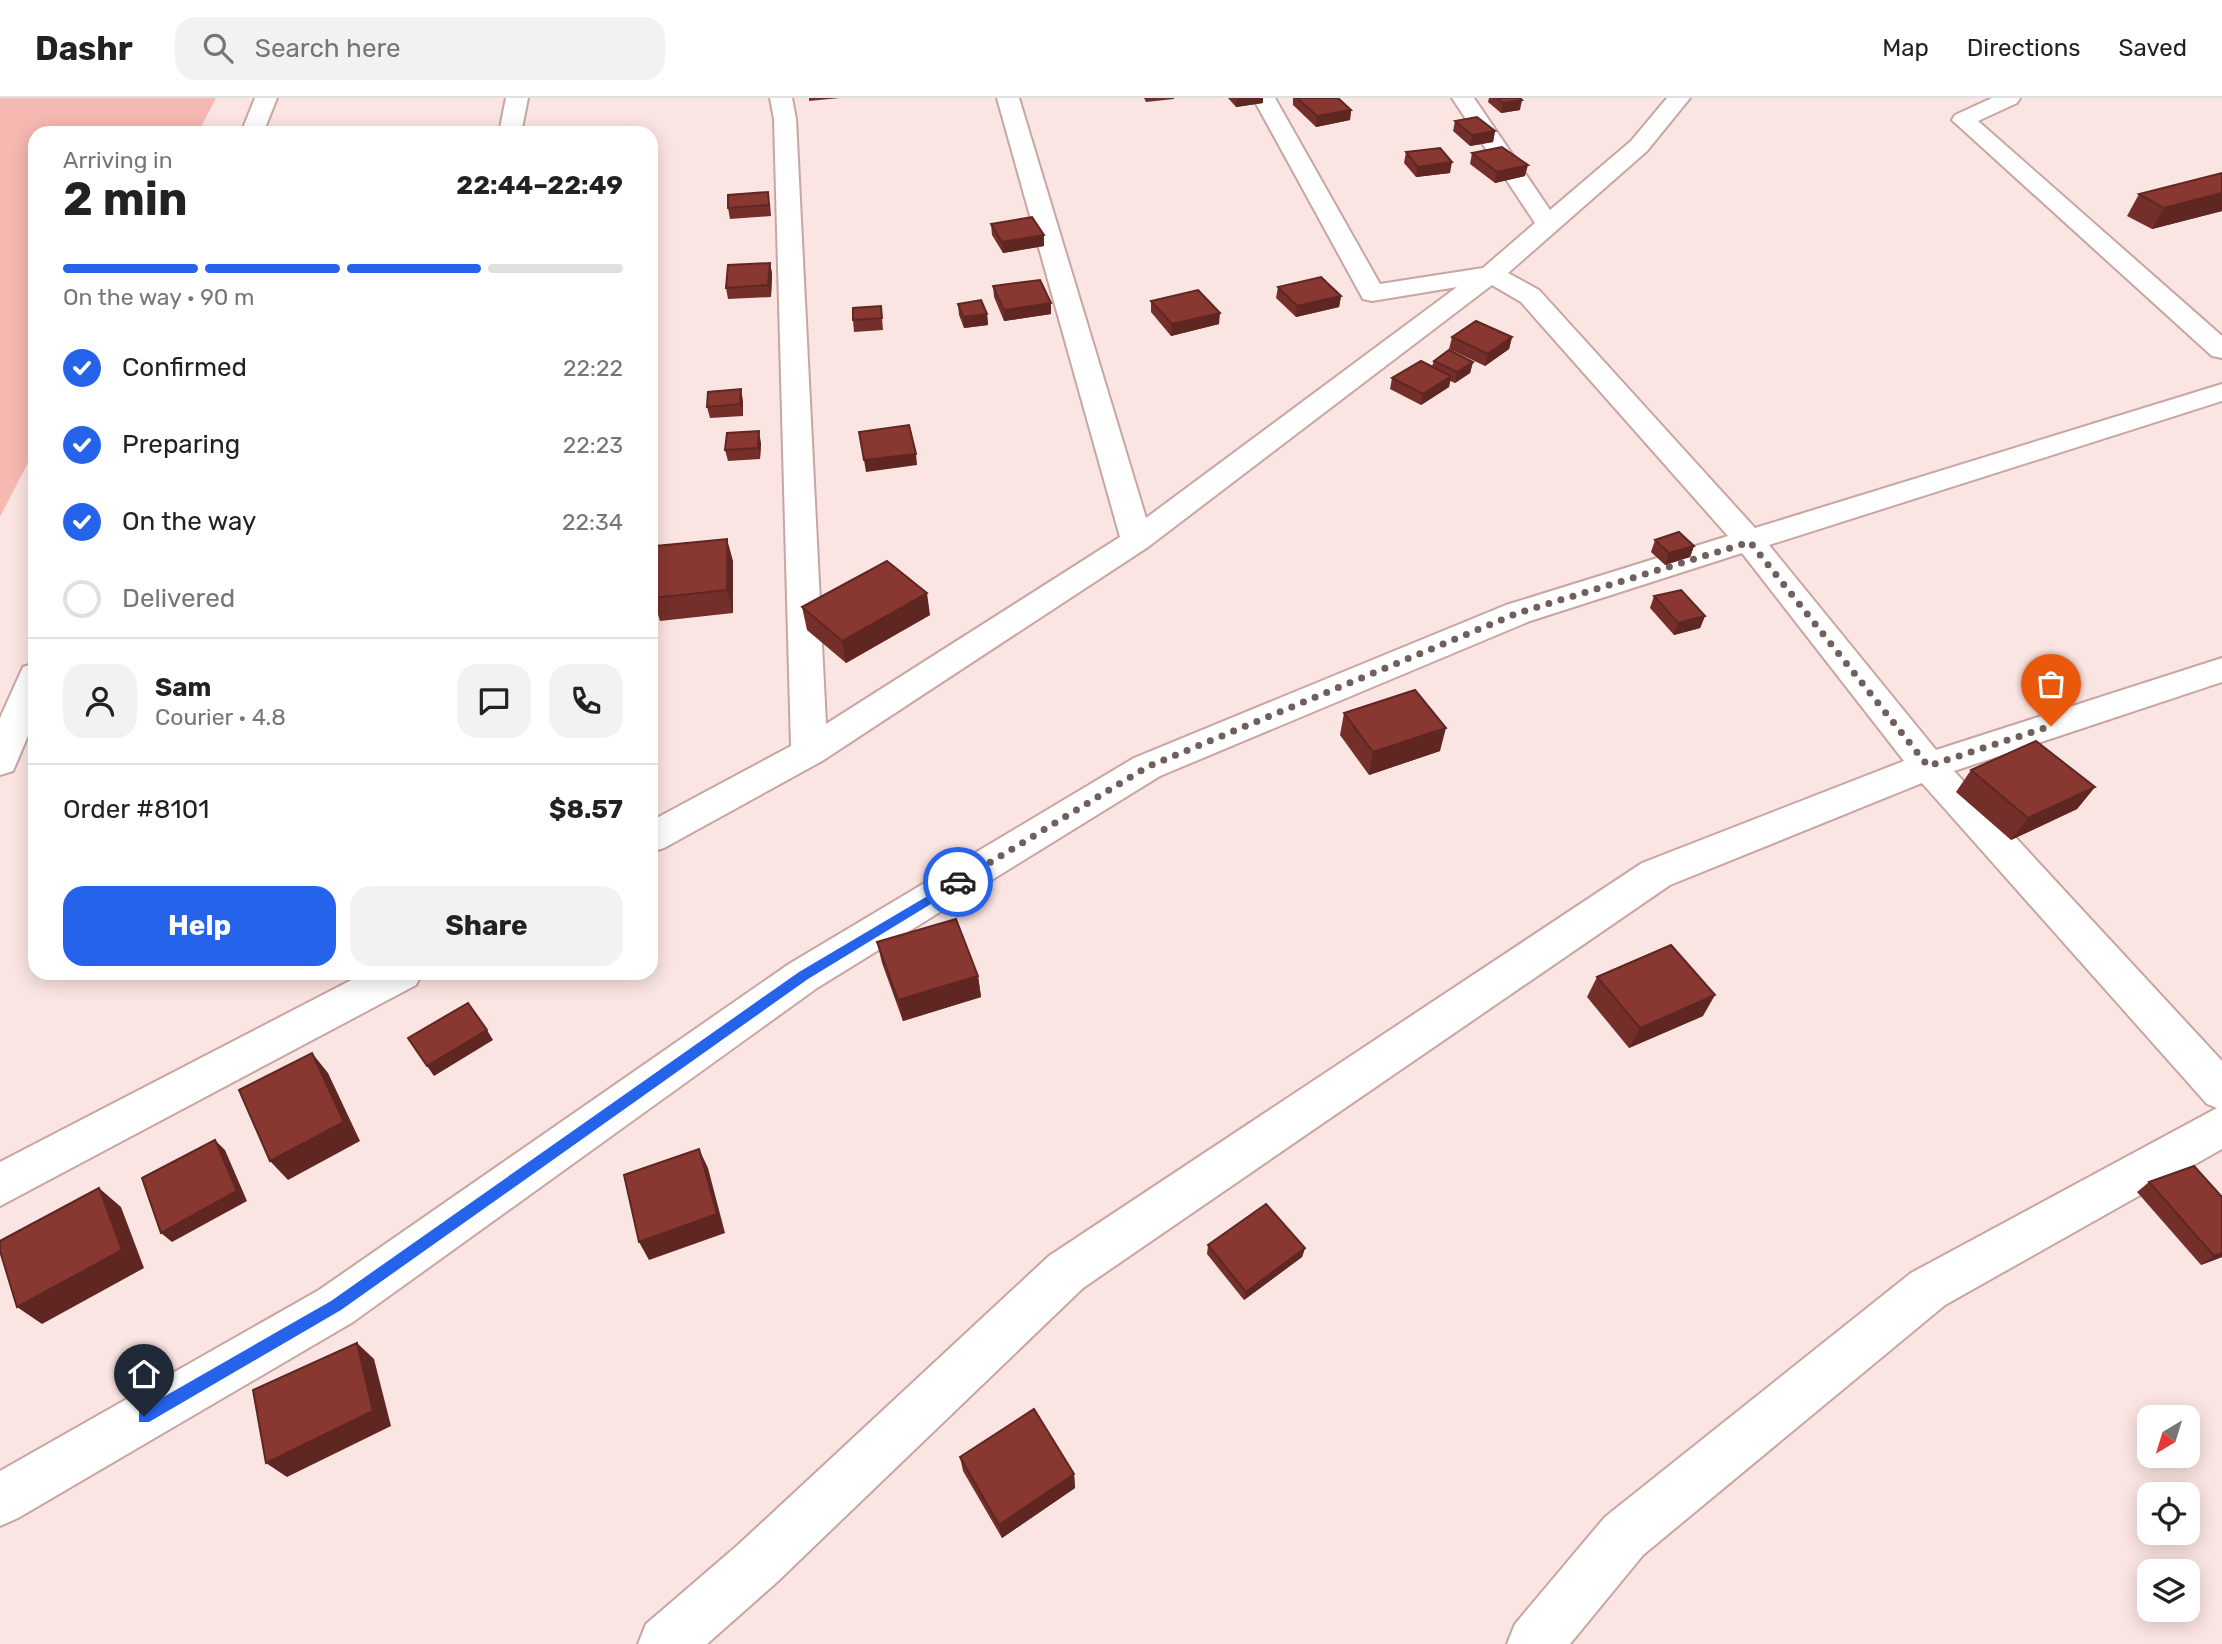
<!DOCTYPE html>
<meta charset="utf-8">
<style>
:root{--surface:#fff;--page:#f2f2f2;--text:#222;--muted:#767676;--line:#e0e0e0;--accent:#2563eb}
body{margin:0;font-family:Rubik,sans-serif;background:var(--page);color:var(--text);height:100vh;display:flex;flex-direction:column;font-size:26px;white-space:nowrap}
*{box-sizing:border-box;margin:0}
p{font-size:23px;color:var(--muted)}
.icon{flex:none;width:38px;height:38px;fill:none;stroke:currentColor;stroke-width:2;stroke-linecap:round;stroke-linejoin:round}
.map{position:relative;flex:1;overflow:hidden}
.details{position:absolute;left:28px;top:28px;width:630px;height:854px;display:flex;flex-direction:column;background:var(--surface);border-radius:21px;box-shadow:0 4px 18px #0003}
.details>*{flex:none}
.needle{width:46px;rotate:218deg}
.controls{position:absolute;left:2137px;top:1307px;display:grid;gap:14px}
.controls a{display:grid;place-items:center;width:63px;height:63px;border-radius:14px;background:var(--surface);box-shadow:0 4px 18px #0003;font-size:35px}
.pin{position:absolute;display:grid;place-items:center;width:60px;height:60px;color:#fff;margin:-72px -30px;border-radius:50% 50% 50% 0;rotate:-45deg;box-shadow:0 0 7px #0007}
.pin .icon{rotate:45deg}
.courier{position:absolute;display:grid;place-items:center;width:70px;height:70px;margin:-35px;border:5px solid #2563eb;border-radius:50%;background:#fff;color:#222;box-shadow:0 2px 9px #0007}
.head em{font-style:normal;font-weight:700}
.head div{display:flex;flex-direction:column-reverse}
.head{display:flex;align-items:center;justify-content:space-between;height:119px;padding:0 35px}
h1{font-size:46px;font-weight:700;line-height:52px}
.bar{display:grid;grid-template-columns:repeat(4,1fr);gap:10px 7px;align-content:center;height:84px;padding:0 35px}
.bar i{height:9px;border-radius:5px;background:var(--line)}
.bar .selected{background:var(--accent)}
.bar p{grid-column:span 4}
.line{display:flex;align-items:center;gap:18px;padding:0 35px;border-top:2px solid var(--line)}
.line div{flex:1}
.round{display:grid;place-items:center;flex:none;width:74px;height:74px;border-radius:21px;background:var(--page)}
ol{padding:0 35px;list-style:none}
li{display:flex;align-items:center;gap:21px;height:77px}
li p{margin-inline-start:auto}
li .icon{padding:7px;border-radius:50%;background:var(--accent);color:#fff;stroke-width:4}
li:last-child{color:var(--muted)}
li i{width:38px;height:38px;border:4px solid var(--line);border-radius:50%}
.action{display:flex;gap:14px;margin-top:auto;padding:14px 35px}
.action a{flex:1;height:80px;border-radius:21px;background:var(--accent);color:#fff;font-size:28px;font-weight:700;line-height:80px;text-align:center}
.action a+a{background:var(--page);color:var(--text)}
header{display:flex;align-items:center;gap:42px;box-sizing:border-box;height:98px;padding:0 35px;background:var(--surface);border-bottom:2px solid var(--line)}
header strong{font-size:33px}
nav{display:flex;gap:38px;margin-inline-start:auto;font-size:24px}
.search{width:490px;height:63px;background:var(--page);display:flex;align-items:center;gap:18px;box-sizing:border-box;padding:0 24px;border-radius:21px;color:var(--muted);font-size:26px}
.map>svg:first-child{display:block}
.green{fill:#f6b9b1}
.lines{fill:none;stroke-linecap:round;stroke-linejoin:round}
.minor-casing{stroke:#c8a5a1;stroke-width:4}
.minor{fill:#fff;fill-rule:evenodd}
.wall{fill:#752f2a}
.shaded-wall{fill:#5f2622}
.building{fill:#883731;stroke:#5f2622;stroke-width:2}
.route{fill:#2563eb}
.done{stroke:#6f5f5d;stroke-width:7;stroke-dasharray:0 12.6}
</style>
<header>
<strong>Dashr</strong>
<div class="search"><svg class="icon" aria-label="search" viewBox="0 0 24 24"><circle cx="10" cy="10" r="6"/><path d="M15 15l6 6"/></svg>Search here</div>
<nav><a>Map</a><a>Directions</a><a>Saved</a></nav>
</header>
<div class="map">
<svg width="2222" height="1546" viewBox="0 0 2222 1546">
<rect width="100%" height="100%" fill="#fbe5e2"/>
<path class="green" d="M 0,0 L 216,0 L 198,35 L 35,35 L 35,351 L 0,419 Z"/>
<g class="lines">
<defs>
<path id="minor" d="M 255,0 L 277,0 L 263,35 L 241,35 Z
M 506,0 L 528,0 L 521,35 L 499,35 Z
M 770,0 L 792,0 L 796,21 L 826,626 L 1120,439 L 997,0 L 1019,0 L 1146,420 L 1457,189 L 1372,203 L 1363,201 L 1253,0 L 1275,0 L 1380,186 L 1483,170 L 1535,125 L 1452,0 L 1474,0 L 1550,112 L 1631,43 L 1667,0 L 1690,0 L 1647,53 L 1508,175 L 1539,192 L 1755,430 L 2222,286 L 2222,303 L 1769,447 L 1936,652 L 2222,560 L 2222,584 L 1954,673 L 2222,963 L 2222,1051 L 1945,1207 L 1643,1457 L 1570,1546 L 1507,1546 L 1515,1526 L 1605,1419 L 1911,1175 L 2217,1010 L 2207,1006 L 1922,685 L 1670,787 L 1083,1190 L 777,1484 L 707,1546 L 638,1546 L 646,1526 L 739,1446 L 1049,1158 L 1642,765 L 1904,663 L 1742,455 L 1530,523 L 1160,678 L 817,890 L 353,1224 L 18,1420 L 0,1428 L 0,1373 L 319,1192 L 789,866 L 1134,660 L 1506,507 L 1728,438 L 1521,204 L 1492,187 L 1148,449 L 822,663 L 664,750 L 651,754 L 651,723 L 791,648 L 774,21 Z
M 1992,0 L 2020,0 L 2017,5 L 1978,23 L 2222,238 L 2222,260 L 2212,258 L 1952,22 L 1955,17 Z
M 35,565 L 35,621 L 13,673 L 0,677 L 0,620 L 23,569 Z
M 365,875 L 422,875 L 416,887 L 0,1108 L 0,1064 Z"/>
</defs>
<use href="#minor" class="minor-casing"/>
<use href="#minor" class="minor"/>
</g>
<path class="wall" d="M 809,0 L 840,0 L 809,3 Z
M 1144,0 L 1174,0 L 1174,1 L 1146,4 Z
M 1228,0 L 1263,0 L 1263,5 L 1236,9 Z
M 1293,0 L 1338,0 L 1351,12 L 1350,22 L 1316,29 L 1293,7 Z
M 1489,0 L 1520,0 L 1520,12 L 1501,15 L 1488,4 Z
M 1455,23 L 1495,33 L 1493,44 L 1470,48 L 1453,33 Z
M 1406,54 L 1450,75 L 1416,79 L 1404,65 Z
M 1472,55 L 1525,78 L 1495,85 L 1470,66 Z
M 2222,75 L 2222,113 L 2152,131 L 2127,118 L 2139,96 Z
M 770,105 L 771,118 L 730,121 L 728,110 Z
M 991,126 L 1044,148 L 1003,155 L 992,137 Z
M 770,165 L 772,176 L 771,199 L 728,201 L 726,190 Z
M 993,188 L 1051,205 L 1051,216 L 1004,223 L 994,199 Z
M 1278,189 L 1341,198 L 1339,209 L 1296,219 L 1276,200 Z
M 1151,203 L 1219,226 L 1171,238 L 1151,214 Z
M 958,206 L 987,216 L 988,227 L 964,230 L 959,217 Z
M 881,208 L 883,232 L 854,234 L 853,222 Z
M 1452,239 L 1512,239 L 1509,251 L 1485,268 L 1449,251 Z
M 1434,263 L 1473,264 L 1470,275 L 1455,285 L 1450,283 L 1449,289 L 1421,307 L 1390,291 L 1392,280 L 1432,268 Z
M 743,303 L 743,318 L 710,320 L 707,309 Z
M 761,345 L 760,361 L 728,363 L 725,352 Z
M 1655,442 L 1694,448 L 1690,459 L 1665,467 L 1651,454 Z
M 733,463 L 733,515 L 660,523 L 653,500 Z
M 1654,498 L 1705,518 L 1700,530 L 1674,537 L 1650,510 Z
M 802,509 L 930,517 L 846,565 L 807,532 Z
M 1344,615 L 1440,653 L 1369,677 L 1340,637 Z
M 1971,672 L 2095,689 L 2077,711 L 2011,742 L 1956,694 Z
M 877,844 L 978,878 L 981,899 L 903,923 L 882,865 Z
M 1597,879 L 1703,918 L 1629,950 L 1587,899 Z
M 2149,1084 L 2222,1159 L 2201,1167 L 2137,1094 Z
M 1208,1147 L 1305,1150 L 1302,1159 L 1244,1202 L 1207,1156 Z
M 960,1359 L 1074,1376 L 1075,1390 L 1002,1440 L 963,1373 Z"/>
<path class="shaded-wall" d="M 1237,0 L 1263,0 L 1263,5 L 1236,9 Z
M 1522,2 L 1520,12 L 1501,15 L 1503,5 Z
M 1351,12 L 1350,22 L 1316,29 L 1317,18 Z
M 1495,33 L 1493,44 L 1470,48 L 1472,37 Z
M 1452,64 L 1450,75 L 1416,79 L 1418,69 Z
M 1528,67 L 1525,78 L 1495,85 L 1497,74 Z
M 2222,95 L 2222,113 L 2152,131 L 2164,110 Z
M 1044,137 L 1044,148 L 1003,155 L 1002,144 Z
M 770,165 L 772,176 L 771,199 L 768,187 Z
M 1341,198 L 1339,209 L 1296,219 L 1297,208 Z
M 1051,205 L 1051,216 L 1004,223 L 1004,212 Z
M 1220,215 L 1219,226 L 1171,238 L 1172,226 Z
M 987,216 L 988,227 L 964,230 L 963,219 Z
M 1512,239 L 1509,251 L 1485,268 L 1488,256 Z
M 1473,264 L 1470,275 L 1455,285 L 1457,274 Z
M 1451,278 L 1449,289 L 1421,307 L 1423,296 Z
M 741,291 L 743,303 L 743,318 L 740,306 Z
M 759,333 L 761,345 L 760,361 L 758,350 Z
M 916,356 L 917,367 L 866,374 L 864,362 Z
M 727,441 L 733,463 L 733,515 L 727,492 Z
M 1694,448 L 1690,459 L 1665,467 L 1669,455 Z
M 927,495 L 930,517 L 846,565 L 842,543 Z
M 1705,518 L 1700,530 L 1674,537 L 1678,525 Z
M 1446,630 L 1440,653 L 1369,677 L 1373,654 Z
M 2095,689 L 2077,711 L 2011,742 L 2028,720 Z
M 978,878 L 981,899 L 903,923 L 898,902 Z
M 1715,897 L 1703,918 L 1629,950 L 1640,930 Z
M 487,932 L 493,942 L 434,978 L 427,968 Z
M 312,955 L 328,975 L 360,1043 L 288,1082 L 270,1063 Z
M 215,1042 L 225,1052 L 247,1103 L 172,1144 L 161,1135 Z
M 699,1051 L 708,1070 L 725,1135 L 649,1162 L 639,1144 Z
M 99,1090 L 121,1109 L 144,1170 L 42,1226 L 17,1209 Z
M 1305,1150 L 1302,1159 L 1244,1202 L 1246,1194 Z
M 2222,1155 L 2222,1159 L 2201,1167 L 2214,1158 Z
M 357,1245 L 374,1261 L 391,1328 L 287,1379 L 266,1365 Z
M 1074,1376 L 1075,1390 L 1002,1440 L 999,1427 Z"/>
<path class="building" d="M 1297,0 L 1338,0 L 1351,12 L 1317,18 Z
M 1498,0 L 1520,0 L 1522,2 L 1503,5 Z
M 1477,19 L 1495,33 L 1472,37 L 1455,23 Z
M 1502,49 L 1528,67 L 1497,74 L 1472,55 Z
M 1440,50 L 1452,64 L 1418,69 L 1406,54 Z
M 2222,75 L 2222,95 L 2164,110 L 2139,96 Z
M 768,94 L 769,107 L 728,110 L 728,97 Z
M 1032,119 L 1044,137 L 1002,144 L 991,126 Z
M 770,165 L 768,187 L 726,190 L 728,167 Z
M 1321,179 L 1341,198 L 1297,208 L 1278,189 Z
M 1040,182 L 1051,205 L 1004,212 L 993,188 Z
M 1198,192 L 1220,215 L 1172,226 L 1151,203 Z
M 981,202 L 987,216 L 963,219 L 958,206 Z
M 881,208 L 882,220 L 853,222 L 853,210 Z
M 1476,223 L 1512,239 L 1488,256 L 1452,239 Z
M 1449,252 L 1473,264 L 1457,274 L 1434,263 Z
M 1421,263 L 1451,278 L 1423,296 L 1392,280 Z
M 741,291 L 740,306 L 707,309 L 708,294 Z
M 909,327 L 916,356 L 864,362 L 859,334 Z
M 759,333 L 758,350 L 725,352 L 727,335 Z
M 1679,434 L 1694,448 L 1669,455 L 1655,442 Z
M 727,441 L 727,492 L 653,500 L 656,448 Z
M 887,463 L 927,495 L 842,543 L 802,509 Z
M 1681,492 L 1705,518 L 1678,525 L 1654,498 Z
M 1415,592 L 1446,630 L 1373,654 L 1344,615 Z
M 2036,643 L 2095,689 L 2028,720 L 1971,672 Z
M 956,821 L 978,878 L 898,902 L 877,844 Z
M 1671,847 L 1715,897 L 1640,930 L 1597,879 Z
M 468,905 L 487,932 L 427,968 L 408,940 Z
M 312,955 L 344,1024 L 270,1063 L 239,992 Z
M 215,1042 L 237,1093 L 161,1135 L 142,1080 Z
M 699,1051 L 717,1116 L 639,1144 L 624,1077 Z
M 2194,1068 L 2222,1099 L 2222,1155 L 2214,1158 L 2149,1084 Z
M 99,1090 L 122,1152 L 17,1209 L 0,1153 L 0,1143 Z
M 1266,1106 L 1305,1150 L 1246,1194 L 1208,1147 Z
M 357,1245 L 373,1313 L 266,1365 L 253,1292 Z
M 1034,1311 L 1074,1376 L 999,1427 L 960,1359 Z"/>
<path class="route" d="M 958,780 L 962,781 L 962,787 L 808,881 L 341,1212 L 149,1324 L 139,1324 L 139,1313 L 331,1203 L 799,874 Z"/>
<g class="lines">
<path class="done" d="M 958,784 L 1147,669 L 1518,515 L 1750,444 L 1928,668 L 2051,628"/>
</g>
</svg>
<div class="controls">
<a><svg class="needle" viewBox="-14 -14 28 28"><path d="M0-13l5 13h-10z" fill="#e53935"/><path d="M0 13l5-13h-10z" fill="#767676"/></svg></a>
<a><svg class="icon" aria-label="locate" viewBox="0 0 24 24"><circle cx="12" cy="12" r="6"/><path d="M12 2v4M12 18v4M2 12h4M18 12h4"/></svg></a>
<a><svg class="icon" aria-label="layers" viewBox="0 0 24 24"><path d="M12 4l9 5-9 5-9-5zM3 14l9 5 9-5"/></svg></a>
</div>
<div class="pin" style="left:2051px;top:628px;background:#ea580c"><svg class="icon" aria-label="bag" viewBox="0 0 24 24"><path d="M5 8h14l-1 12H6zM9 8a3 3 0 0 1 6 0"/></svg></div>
<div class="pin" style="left:144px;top:1318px;background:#1f2937"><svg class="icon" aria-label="home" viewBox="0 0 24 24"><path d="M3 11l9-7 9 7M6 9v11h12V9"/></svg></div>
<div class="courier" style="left:958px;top:784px"><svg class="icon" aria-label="car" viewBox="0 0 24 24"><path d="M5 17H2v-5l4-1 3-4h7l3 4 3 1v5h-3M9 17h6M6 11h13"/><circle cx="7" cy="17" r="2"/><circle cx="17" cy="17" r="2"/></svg></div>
<section class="details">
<div class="head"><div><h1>2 min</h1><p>Arriving in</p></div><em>22:44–22:49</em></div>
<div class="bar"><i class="selected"></i><i class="selected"></i><i class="selected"></i><i></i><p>On the way · 90 m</p></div>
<ol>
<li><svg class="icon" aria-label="check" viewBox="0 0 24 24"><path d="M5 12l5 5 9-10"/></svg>Confirmed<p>22:22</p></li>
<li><svg class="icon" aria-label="check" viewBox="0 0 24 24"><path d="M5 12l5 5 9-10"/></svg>Preparing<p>22:23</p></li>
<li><svg class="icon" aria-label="check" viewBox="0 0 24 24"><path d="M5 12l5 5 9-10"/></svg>On the way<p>22:34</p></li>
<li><i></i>Delivered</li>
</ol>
<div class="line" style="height:126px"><a class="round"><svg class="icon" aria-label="person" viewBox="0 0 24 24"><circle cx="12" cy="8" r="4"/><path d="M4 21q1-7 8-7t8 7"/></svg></a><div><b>Sam</b><p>Courier · 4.8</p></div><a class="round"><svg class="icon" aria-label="chat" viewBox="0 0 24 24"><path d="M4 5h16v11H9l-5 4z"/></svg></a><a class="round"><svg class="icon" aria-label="phone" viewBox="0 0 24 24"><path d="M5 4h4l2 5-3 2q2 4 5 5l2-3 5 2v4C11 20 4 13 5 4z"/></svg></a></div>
<div class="line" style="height:91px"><div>Order #8101</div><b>$8.57</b></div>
<div class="action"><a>Help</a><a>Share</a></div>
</section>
</div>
